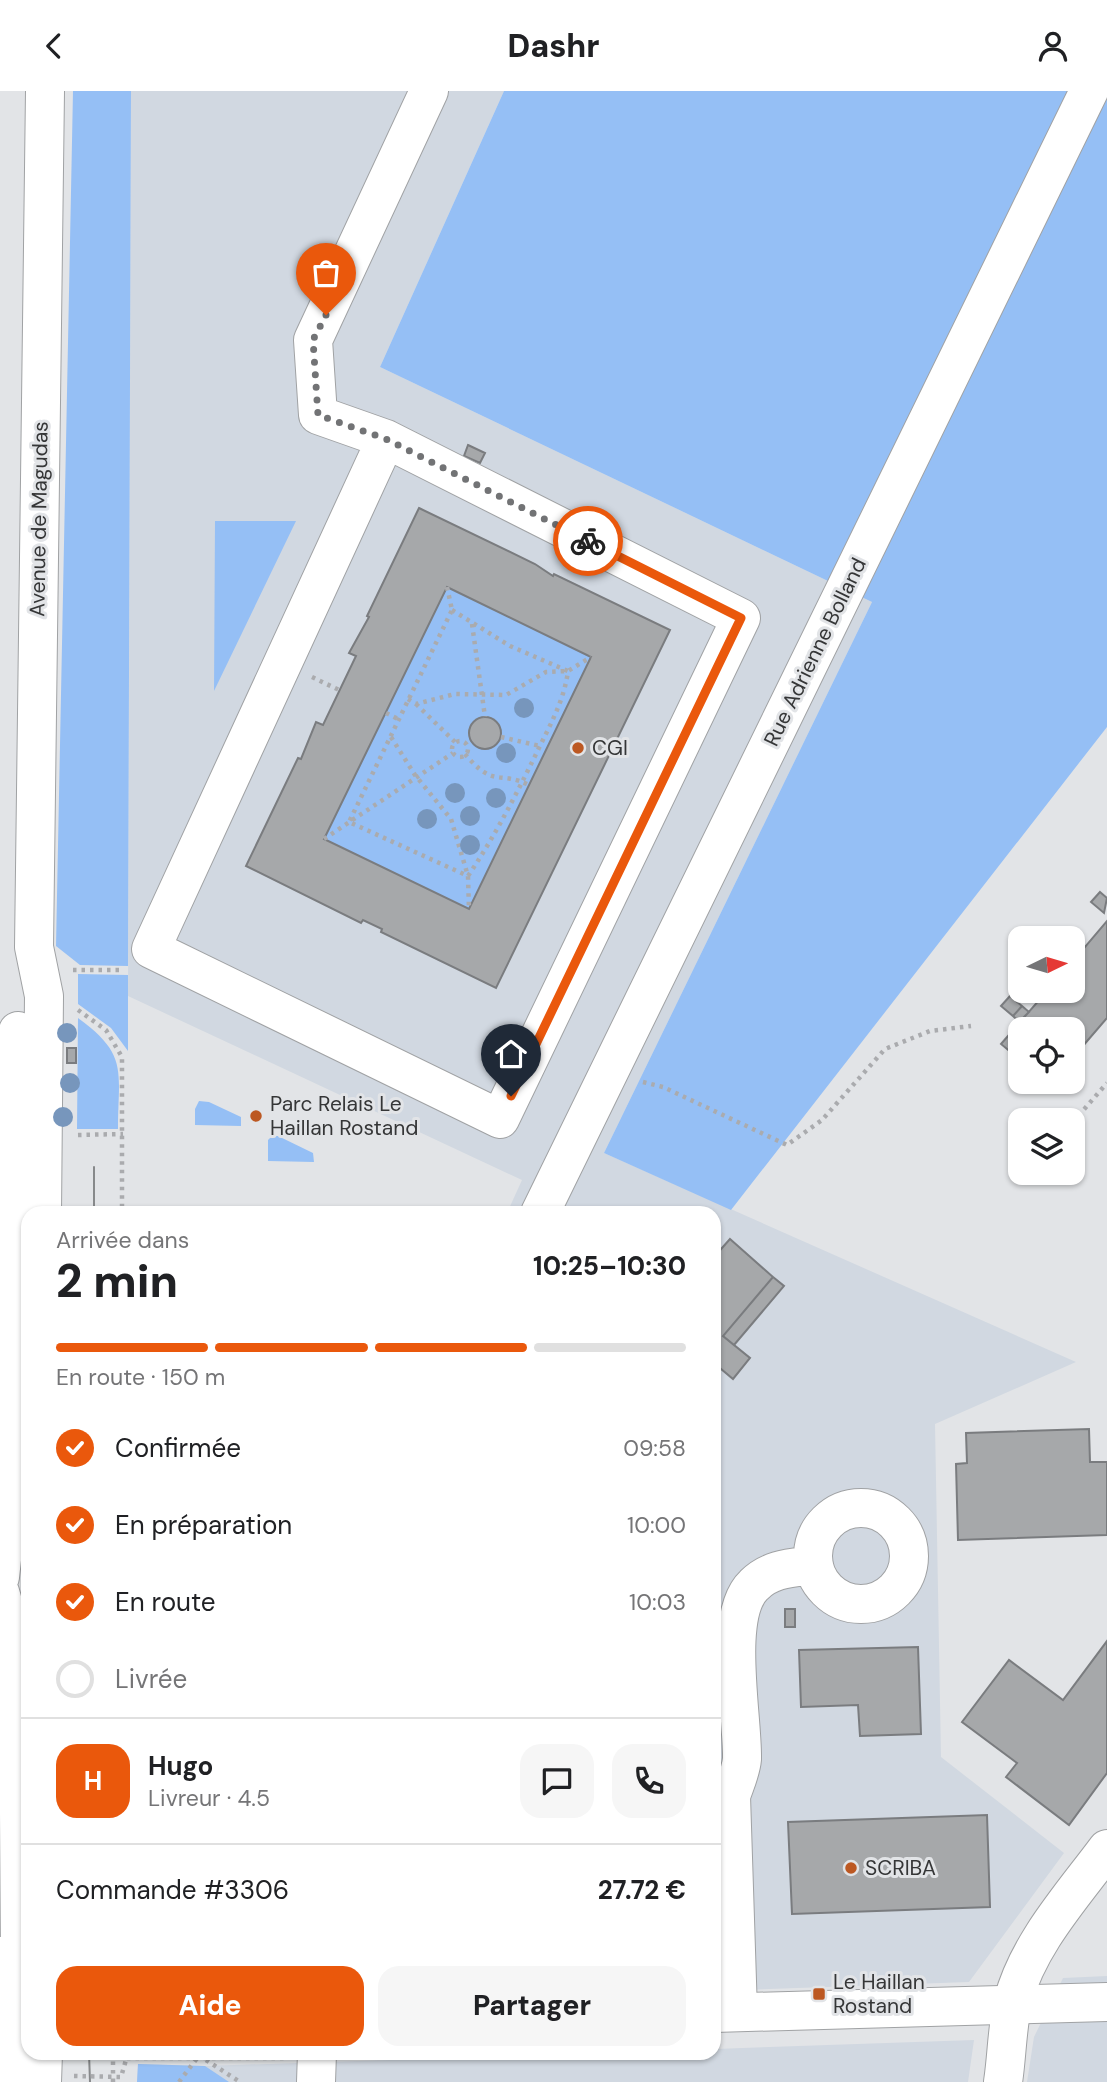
<!DOCTYPE html>
<html lang="fr">
<meta charset="utf-8">
<style>
:root{--surface:#fff;--page:#f6f6f6;--text:#202124;--muted:#757577;--line:#e0e0e0;--accent:#ea580c}
body{margin:0;font-family:"DM Sans",sans-serif;background:var(--page);color:var(--text);height:100vh;display:flex;flex-direction:column;font-size:26px;white-space:nowrap}
*{box-sizing:border-box;margin:0}
p{font-size:23px;color:var(--muted)}
.icon{flex:none;width:38px;height:38px;fill:none;stroke:currentColor;stroke-width:2;stroke-linecap:round;stroke-linejoin:round}
.map{position:relative;flex:1;overflow:hidden}
.sheet{position:absolute;left:21px;top:1115px;width:700px;height:854px;display:flex;flex-direction:column;background:var(--surface);border-radius:21px;box-shadow:0 2px 5px #0004}
.sheet>*{flex:none}
.needle{width:46px;rotate:85deg}
.tools{position:absolute;left:1008px;top:835px;display:grid;gap:14px}
.tools a{display:grid;place-items:center;width:77px;height:77px;border-radius:14px;background:var(--surface);box-shadow:0 2px 5px #0004;font-size:35px}
.pin{position:absolute;display:grid;place-items:center;width:60px;height:60px;color:#fff;margin:-72px -30px;border-radius:50% 50% 50% 0;rotate:-45deg;box-shadow:0 0 7px #0007}
.pin .icon{rotate:45deg}
.courier{position:absolute;display:grid;place-items:center;width:70px;height:70px;margin:-35px;border:5px solid #ea580c;border-radius:50%;background:#fff;color:#222;box-shadow:0 2px 9px #0007}
.summary em{font-style:normal;font-weight:800}
.summary div{display:flex;flex-direction:column-reverse}
.summary{display:flex;align-items:center;justify-content:space-between;height:119px;padding:0 35px}
h1{font-size:46px;font-weight:800;line-height:52px}
.bar{display:grid;grid-template-columns:repeat(4,1fr);gap:10px 7px;align-content:center;height:84px;padding:0 35px}
.bar i{height:9px;border-radius:5px;background:var(--line)}
.bar .on{background:var(--accent)}
.bar p{grid-column:span 4}
.line{display:flex;align-items:center;gap:18px;padding:0 35px;border-top:2px solid var(--line)}
.line div{flex:1}
.round{display:grid;place-items:center;flex:none;width:74px;height:74px;border-radius:21px;background:var(--page)}
ol{padding:0 35px;list-style:none}
li{display:flex;align-items:center;gap:21px;height:77px}
li p{margin-inline-start:auto}
li .icon{padding:7px;border-radius:50%;background:var(--accent);color:#fff;stroke-width:4}
li:last-child{color:var(--muted)}
li i{width:38px;height:38px;border:4px solid var(--line);border-radius:50%}
.button{display:flex;gap:14px;margin-top:auto;padding:14px 35px}
.button a{flex:1;height:80px;border-radius:21px;background:var(--accent);color:#fff;font-size:28px;font-weight:800;line-height:80px;text-align:center}
.button a+a{background:var(--page);color:var(--text)}
header{display:flex;justify-content:space-between;align-items:center;height:91px;padding:0 35px;background:var(--surface);font-size:32px;font-weight:800}
.map>svg:first-child{display:block}
.built{fill:#d1d8e1}
.green{fill:#95bff5}
.building{fill:#a6a8aa;stroke:#7a7c7f;stroke-width:2;fill-rule:evenodd}
.lines{fill:none;stroke-linecap:round;stroke-linejoin:round}
.minor-casing{stroke:#a0a2a4;stroke-width:40}
.major-casing{stroke:#a0a2a4;stroke-width:40}
.path{stroke:#aaabae;stroke-width:4.5;stroke-dasharray:3.5 5;stroke-linecap:butt}
.minor{stroke:#fff;stroke-width:38}
.major{stroke:#fff;stroke-width:38}
.tram{stroke:#87898b;stroke-width:2}
.tree{fill:#7796bc}
.done{stroke:#727375;stroke-width:7;stroke-dasharray:0 12.6}
.route{stroke:#ea580c;stroke-width:9}
.poi-dot{fill:#bc5822;stroke:#e2e4e7;stroke-width:2.5}
.labels{text-anchor:middle;dominant-baseline:central;stroke-width:6;stroke-linejoin:round;paint-order:stroke}
.street-label{font-size:21px;fill:#353637;stroke:#e2e4e7}
.poi-label{font-size:21px;fill:#353637;stroke:#e2e4e7;text-anchor:start}
</style>
<header><svg class="icon" aria-label="back" viewBox="0 0 24 24"><path d="M15 5l-7 7 7 7"/></svg>Dashr<svg class="icon" aria-label="person" viewBox="0 0 24 24"><circle cx="12" cy="8" r="4"/><path d="M4 21q1-7 8-7t8 7"/></svg></header>
<div class="map">
<svg width="1107" height="1991" viewBox="0 0 1107 1991">
<rect width="100%" height="100%" fill="#e2e4e7"/>
<path class="built" d="M 131,0 L 504,0 L 380,276 L 872,511 L 604,1062 L 1076,1271 L 935,1333 L 941,1666 L 1064,1762 L 969,1891 L 714,1900 L 714,1122 L 507,1122 L 522,1089 L 128,905 Z
M 1107,1885 L 1107,1991 L 1027,1991 L 1034,1946 L 1063,1887 Z
M 974,1949 L 968,1991 L 137,1991 L 138,1973 L 205,1975 L 599,1962 L 714,1962 L 714,1958 Z"/>
<path class="green" d="M 73,0 L 131,0 L 128,875 L 80,874 L 56,855 Z
M 504,0 L 1107,0 L 1107,636 L 731,1119 L 604,1062 L 872,511 L 380,276 Z
M 215,430 L 296,430 L 214,600 Z
M 447,496 L 591,566 L 469,818 L 324,748 Z
M 78,883 L 128,884 L 128,960 L 111,937 L 78,913 Z
M 78,927 C 129,964 118,980 118,1038 L 77,1038 Z
M 199,1010 L 209,1011 L 241,1026 L 241,1035 L 195,1034 L 195,1018 Z
M 272,1045 L 278,1045 L 313,1062 L 314,1071 L 268,1070 L 268,1049 Z
M 138,1973 L 205,1975 L 229,1991 L 137,1991 Z"/>
<path class="building" d="M 468,354 L 485,362 L 480,372 L 464,365 Z
M 419,417 L 535,473 L 553,485 L 554,483 L 670,539 L 496,897 L 381,841 L 382,838 L 363,829 L 361,832 L 246,775 L 298,667 L 301,668 L 316,631 L 323,634 L 356,565 L 349,562 L 369,526 L 367,525 ZM 447,496 L 591,566 L 469,818 L 324,748 Z
M469 642a16 16 0 1 1 32 0a16 16 0 1 1-32 0Z
M 1100,801 L 1107,807 L 1104,822 L 1091,811 Z
M 1107,830 L 1107,927 L 1076,963 L 1082,968 L 1073,977 L 1073,938 L 1020,938 L 1020,969 L 1001,953 L 1047,900 L 1073,900 L 1073,870 Z
M 1010,905 L 1022,915 L 1013,925 L 1001,915 Z
M 1022,915 L 1029,921 L 1019,931 L 1013,925 Z
M 67,957 L 76,957 L 76,972 L 67,972 Z
M 730,1148 L 773,1186 L 723,1245 L 750,1267 L 733,1288 L 714,1272 L 714,1166 Z
M 773,1186 L 784,1195 L 734,1254 L 723,1245 Z
M 1089,1338 L 1090,1371 L 1107,1371 L 1107,1444 L 958,1449 L 956,1373 L 967,1372 L 966,1342 Z
M 785,1518 L 795,1518 L 795,1536 L 785,1536 Z
M 1107,1550 L 1107,1682 L 1069,1734 L 1006,1686 L 1017,1672 L 962,1631 L 1009,1569 L 1063,1609 Z
M 918,1556 L 921,1643 L 860,1645 L 858,1614 L 801,1616 L 799,1559 Z
M 987,1724 L 990,1816 L 792,1823 L 788,1731 Z"/>
<g class="lines">
<defs>
<path id="minor" d="M 386,348 L 151,858 L 500,1028 L 741,527 L 386,348 L 318,324 L 313,249 L 429,0
M 540,1122 L 1089,0
M813 1465a48 48 0 1 1 96 0a48 48 0 1 1-96 0Z
M 0,1865 L 13,1900 L 11,1991
M 738,1921 L 731,1705 C 735,1693 741,1680 742,1668 C 743,1625 722,1524 754,1494 C 771,1477 792,1477 814,1474
M 316,1991 L 317,1962
M 1003,1991 C 1007,1965 1007,1936 1013,1910 C 1028,1853 1072,1805 1107,1758"/>
<path id="major" d="M 42,1122 L 44,905 L 34,856 L 45,0
M 0,1486 C 22,1306 11,1122 18,940
M 0,1501 L 11,1539 L 18,1583 L 20,1862 L 28,1900
M 0,1918 L 13,1900 L 28,1891
M 714,1922 L 1107,1911
M 42,1991 L 43,1962"/>
</defs>
<use href="#minor" class="minor-casing"/>
<use href="#major" class="major-casing"/>
<path class="path" d="M 447,496 L 452,519
M 452,519 L 510,555 L 568,580 C 564,610 550,634 537,661 C 516,704 495,745 468,785 L 349,731 Z
M 472,533 L 485,626
M 312,586 L 339,599
M 408,608 L 416,613 L 455,603 L 506,604 L 546,581 L 568,580 L 591,566
M 416,613 L 455,651
M 386,622 L 398,628
M 391,646 L 415,684 L 451,728 L 468,785 L 469,818
M 501,646 L 540,655
M452 658a8 8 0 1 1 16 0a8 8 0 1 1-16 0Z
M 465,663 C 494,698 499,679 529,694
M 324,748 L 453,662
M 73,879 L 123,879
M 78,919 L 106,939 L 122,966 L 122,1122
M 643,991 L 663,996 L 787,1054 L 822,1029 L 885,958 L 930,940 L 971,935
M 1073,1031 L 1107,992
M 78,1044 L 123,1043
M 127,1967 L 284,1967
M 206,1969 L 240,1991
M 74,1985 L 121,1986 L 128,1962
M 113,1991 L 113,1962
M 179,1991 L 201,1962"/>
<use href="#minor" class="minor"/>
<use href="#major" class="major"/>
<path class="tram" d="M 94,1122 L 94,1076
M 89,1962 L 90,1991"/>
</g>
<g class="tree">
<circle cx="524" cy="617" r="10"/>
<circle cx="506" cy="662" r="10"/>
<circle cx="455" cy="702" r="10"/>
<circle cx="496" cy="707" r="10"/>
<circle cx="470" cy="725" r="10"/>
<circle cx="427" cy="728" r="10"/>
<circle cx="470" cy="754" r="10"/>
<circle cx="67" cy="942" r="10"/>
<circle cx="70" cy="992" r="10"/>
<circle cx="63" cy="1026" r="10"/>
</g>
<g class="lines">
<path class="done" d="M 326,224 L 313,249 L 318,324 L 386,348 L 588,450"/>
<path class="route" d="M 511,1005 L 741,527 L 588,450"/>
</g>
<g class="poi-dot">
<circle cx="578" cy="657" r="7"/>
<circle cx="256" cy="1025" r="7"/>
<circle cx="851" cy="1777" r="7"/>
<rect x="812" y="1896" width="14" height="14" rx="3.5"/>
</g>
<g class="labels">
<g class="street-label">
<text transform="translate(39 428) rotate(-89)">Avenue de Magudas</text>
<text transform="translate(815 561) rotate(-64)">Rue Adrienne Bolland</text>
</g>
<g class="poi-label">
<text x="592" y="657">CGI</text>
<text x="270" y="1013">Parc Relais Le<tspan x="270" dy="24">Haillan Rostand</tspan></text>
<text x="865" y="1777">SCRIBA</text>
<text x="833" y="1891">Le Haillan<tspan x="833" dy="24">Rostand</tspan></text>
</g>
</g>
</svg>
<div class="tools">
<a><svg class="needle" viewBox="-14 -14 28 28"><path d="M0-13l5 13h-10z" fill="#e53935"/><path d="M0 13l5-13h-10z" fill="#757577"/></svg></a>
<a><svg class="icon" aria-label="locate" viewBox="0 0 24 24"><circle cx="12" cy="12" r="6"/><path d="M12 2v4M12 18v4M2 12h4M18 12h4"/></svg></a>
<a><svg class="icon" aria-label="layers" viewBox="0 0 24 24"><path d="M12 4l9 5-9 5-9-5zM3 14l9 5 9-5"/></svg></a>
</div>
<div class="pin" style="left:326px;top:224px;background:#ea580c"><svg class="icon" aria-label="bag" viewBox="0 0 24 24"><path d="M5 8h14l-1 12H6zM9 8a3 3 0 0 1 6 0"/></svg></div>
<div class="pin" style="left:511px;top:1005px;background:#1f2937"><svg class="icon" aria-label="home" viewBox="0 0 24 24"><path d="M3 11l9-7 9 7M6 9v11h12V9"/></svg></div>
<div class="courier" style="left:588px;top:450px"><svg class="icon" aria-label="bike" viewBox="0 0 24 24"><circle cx="6" cy="16" r="4"/><circle cx="18" cy="16" r="4"/><path d="M6 16l4-8h5l3 8M10 8l3 8H6M13 5h3"/></svg></div>
<section class="sheet">
<div class="summary"><div><h1>2 min</h1><p>Arrivée dans</p></div><em>10:25–10:30</em></div>
<div class="bar"><i class="on"></i><i class="on"></i><i class="on"></i><i></i><p>En route · 150 m</p></div>
<ol>
<li><svg class="icon" aria-label="check" viewBox="0 0 24 24"><path d="M5 12l5 5 9-10"/></svg>Confirmée<p>09:58</p></li>
<li><svg class="icon" aria-label="check" viewBox="0 0 24 24"><path d="M5 12l5 5 9-10"/></svg>En préparation<p>10:00</p></li>
<li><svg class="icon" aria-label="check" viewBox="0 0 24 24"><path d="M5 12l5 5 9-10"/></svg>En route<p>10:03</p></li>
<li><i></i>Livrée</li>
</ol>
<div class="line" style="height:126px"><b class="round" style="background:var(--accent);color:#fff">H</b><div><b>Hugo</b><p>Livreur · 4.5</p></div><a class="round"><svg class="icon" aria-label="chat" viewBox="0 0 24 24"><path d="M4 5h16v11H9l-5 4z"/></svg></a><a class="round"><svg class="icon" aria-label="phone" viewBox="0 0 24 24"><path d="M5 4h4l2 5-3 2q2 4 5 5l2-3 5 2v4C11 20 4 13 5 4z"/></svg></a></div>
<div class="line" style="height:91px"><div>Commande #3306</div><b>27.72 €</b></div>
<div class="button"><a>Aide</a><a>Partager</a></div>
</section>
</div>
